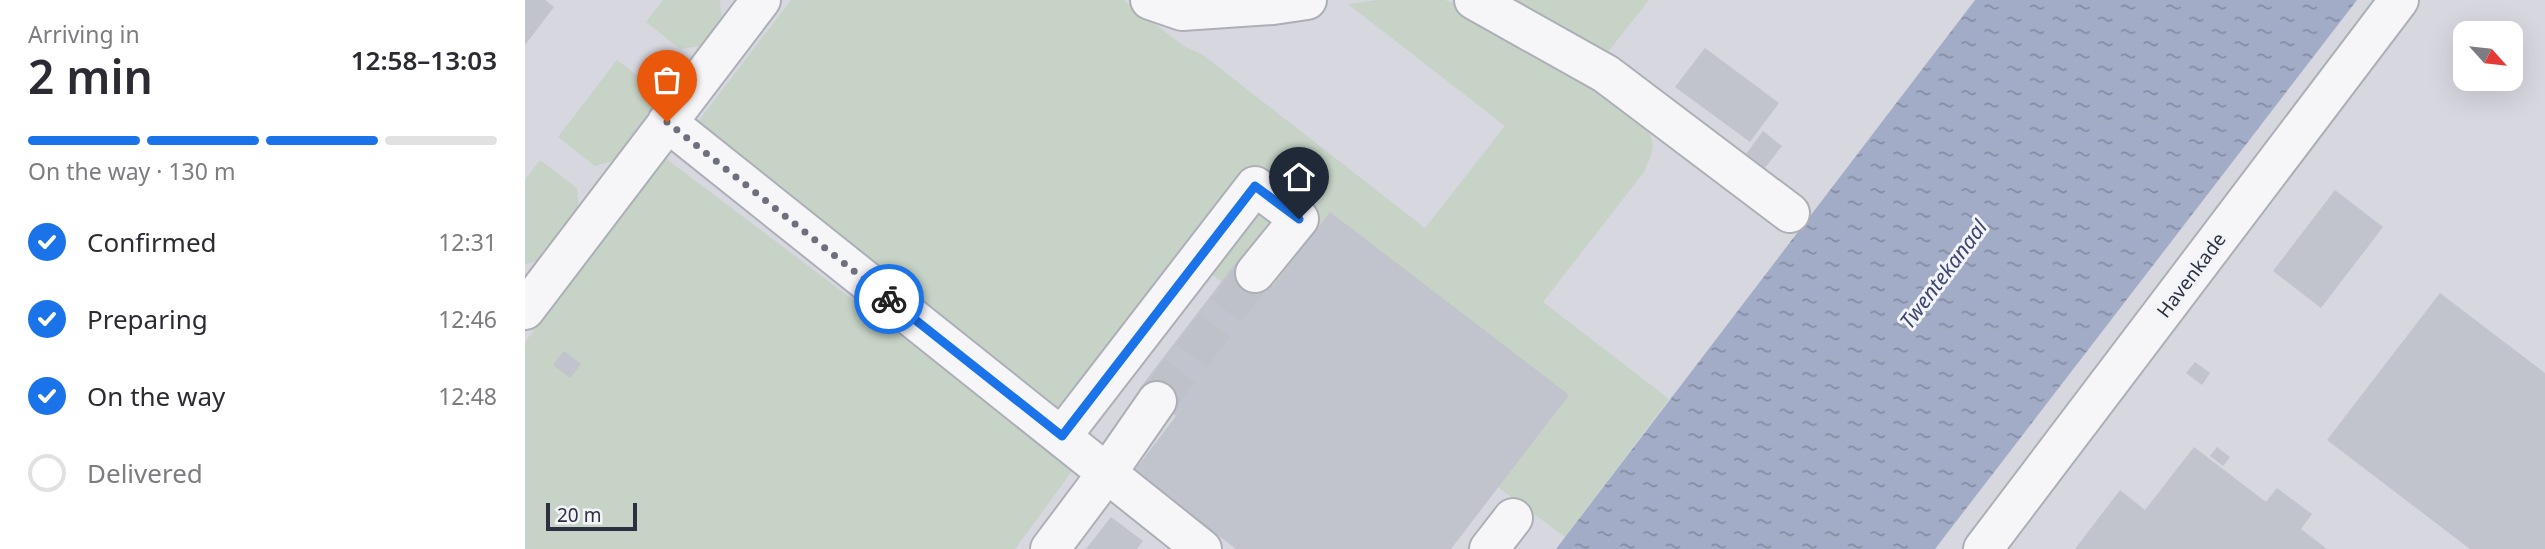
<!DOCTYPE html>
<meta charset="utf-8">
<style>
:root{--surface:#fff;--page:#f7f7f7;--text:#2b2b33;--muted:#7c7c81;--line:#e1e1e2;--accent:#1a73e8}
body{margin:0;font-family:"Noto Sans",sans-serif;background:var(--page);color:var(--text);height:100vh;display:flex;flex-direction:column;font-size:26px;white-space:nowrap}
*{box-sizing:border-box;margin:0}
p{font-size:23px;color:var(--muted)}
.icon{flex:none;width:38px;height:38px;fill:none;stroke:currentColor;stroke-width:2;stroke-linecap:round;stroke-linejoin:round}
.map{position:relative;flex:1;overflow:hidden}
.drawer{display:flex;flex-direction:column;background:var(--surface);width:525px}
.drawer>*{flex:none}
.needle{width:46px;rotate:117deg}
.fabs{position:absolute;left:1928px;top:21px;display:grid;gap:14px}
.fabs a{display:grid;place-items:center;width:70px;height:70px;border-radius:14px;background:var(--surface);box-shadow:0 7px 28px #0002;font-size:35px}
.scale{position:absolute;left:21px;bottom:18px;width:91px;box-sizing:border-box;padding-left:7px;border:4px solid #2d3041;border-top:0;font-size:19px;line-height:24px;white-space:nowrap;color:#2d3041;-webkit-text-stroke:5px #f3f4f8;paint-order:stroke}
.pin{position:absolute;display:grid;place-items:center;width:60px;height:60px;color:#fff;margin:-72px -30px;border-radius:50% 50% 50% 0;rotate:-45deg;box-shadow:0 0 7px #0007}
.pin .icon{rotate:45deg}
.courier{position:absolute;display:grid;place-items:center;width:70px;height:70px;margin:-35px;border:5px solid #1a73e8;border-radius:50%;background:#fff;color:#222;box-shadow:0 2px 9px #0007}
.overview em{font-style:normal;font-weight:600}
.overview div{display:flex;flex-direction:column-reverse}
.overview{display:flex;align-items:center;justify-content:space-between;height:119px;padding:0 28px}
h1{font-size:46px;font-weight:600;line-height:52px}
.bar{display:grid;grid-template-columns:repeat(4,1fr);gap:10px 7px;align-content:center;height:84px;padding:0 28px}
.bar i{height:9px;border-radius:5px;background:var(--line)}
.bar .on{background:var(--accent)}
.bar p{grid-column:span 4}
ol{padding:0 28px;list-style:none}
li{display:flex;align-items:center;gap:21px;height:77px}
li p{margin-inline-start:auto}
li .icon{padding:7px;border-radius:50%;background:var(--accent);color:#fff;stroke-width:4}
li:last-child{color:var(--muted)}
li i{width:38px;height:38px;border:4px solid var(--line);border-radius:50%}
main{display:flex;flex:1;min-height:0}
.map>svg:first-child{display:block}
.built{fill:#d6d7df;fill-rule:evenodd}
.grass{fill:#c6d3c6}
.water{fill:url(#water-ripples)}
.building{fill:#c1c3cd}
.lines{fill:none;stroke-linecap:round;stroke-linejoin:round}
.minor-tunnel{stroke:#bfc1c8;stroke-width:38;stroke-dasharray:38 19;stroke-linecap:butt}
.minor-casing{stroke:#adafb7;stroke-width:42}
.minor{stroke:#f6f6f9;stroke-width:38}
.done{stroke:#6d6f7c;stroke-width:7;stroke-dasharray:0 12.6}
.route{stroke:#1a73e8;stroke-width:9}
.labels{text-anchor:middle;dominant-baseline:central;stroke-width:6;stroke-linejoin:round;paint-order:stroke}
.street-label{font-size:19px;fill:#2d3041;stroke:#f3f4f8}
.water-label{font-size:21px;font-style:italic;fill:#3b4671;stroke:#f3f4f8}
</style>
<main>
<section class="drawer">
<div class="overview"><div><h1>2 min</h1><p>Arriving in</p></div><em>12:58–13:03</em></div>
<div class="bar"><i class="on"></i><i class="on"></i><i class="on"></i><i></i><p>On the way · 130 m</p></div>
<ol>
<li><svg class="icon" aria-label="check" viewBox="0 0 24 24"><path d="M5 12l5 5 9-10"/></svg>Confirmed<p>12:31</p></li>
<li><svg class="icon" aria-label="check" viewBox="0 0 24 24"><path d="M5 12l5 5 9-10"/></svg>Preparing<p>12:46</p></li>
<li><svg class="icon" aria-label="check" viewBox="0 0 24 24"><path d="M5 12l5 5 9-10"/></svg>On the way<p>12:48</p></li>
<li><i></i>Delivered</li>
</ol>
</section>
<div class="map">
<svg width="2020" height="549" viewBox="0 0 2020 549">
<defs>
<pattern id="water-ripples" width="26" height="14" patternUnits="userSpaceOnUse" patternTransform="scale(1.75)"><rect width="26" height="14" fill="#a3acc6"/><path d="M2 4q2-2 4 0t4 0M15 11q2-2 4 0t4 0" fill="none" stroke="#858ca2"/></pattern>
</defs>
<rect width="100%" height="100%" fill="#e4e5ea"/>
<path class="built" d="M 0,0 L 2020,0 L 2020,549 L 0,549 ZM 1941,33 L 1986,33 L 1986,79 L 1941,79 Z"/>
<path class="grass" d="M 138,0 L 195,0 L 197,24 L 181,45 L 155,49 L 121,22 Z
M 266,0 L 598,0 L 659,46 L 678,55 L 900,228 L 980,126 L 823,4 L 852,0 L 920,0 L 955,12 L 1111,116 C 1131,140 1132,143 1119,172 L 1018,302 L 1144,399 L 1040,537 L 662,256 L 542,416 L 169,127 Z
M 986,0 L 1124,0 L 1082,53 Z
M 92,60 L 127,87 L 130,113 L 94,159 L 70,166 L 33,137 Z
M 140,158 L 550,467 L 490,549 L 0,549 L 0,342 Z
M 15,160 L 52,188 L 54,213 L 17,260 L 0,264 L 0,180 Z"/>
<path class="water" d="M 1450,0 L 1832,0 L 1410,549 L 1031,549 Z"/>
<path class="building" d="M 0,0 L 20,0 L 29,7 L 0,45 Z
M 1180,48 L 1254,103 L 1225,142 L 1150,87 Z
M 1238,131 L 1257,146 L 1240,168 L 1221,154 Z
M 1810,190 L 1858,227 L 1796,308 L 1748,271 Z
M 805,212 L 1044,395 L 926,549 L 711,549 L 609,471 L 651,416 L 615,388 L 713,260 L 748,286 Z
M 1915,293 L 2020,373 L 2020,549 L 1945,549 L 1802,440 Z
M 39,351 L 56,364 L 45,378 L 28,365 Z
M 1670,362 L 1685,373 L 1677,385 L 1661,373 Z
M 1669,447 L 1741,502 L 1752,488 L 1787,514 L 1776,529 L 1802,549 L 1550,549 L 1595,490 L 1620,510 Z
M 1692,447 L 1705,457 L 1698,466 L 1685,456 Z
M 586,517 L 618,541 L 612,549 L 561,549 Z"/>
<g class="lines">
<path class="minor-tunnel" d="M 632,401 L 730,273"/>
<defs>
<path id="minor" d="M 625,0 L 657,11 L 748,5 L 782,0
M 949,0 L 1081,74 L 1265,213
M 142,122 L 677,549
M 0,310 L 236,0
M 537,436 L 730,186 L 774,219 L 730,273
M 525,549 L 582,473 L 632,401
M 964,549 L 988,518
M 1458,549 L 1874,0"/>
</defs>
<use href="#minor" class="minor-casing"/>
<use href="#minor" class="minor"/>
</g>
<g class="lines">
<path class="done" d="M 142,122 L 364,299"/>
<path class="route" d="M 364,299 L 537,436 L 730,186 L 774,219"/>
</g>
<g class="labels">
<g class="street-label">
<text transform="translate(1666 275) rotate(-53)">Havenkade</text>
</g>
<g class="water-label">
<text transform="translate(1418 274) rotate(-53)">Twentekanaal</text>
</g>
</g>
</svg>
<div class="fabs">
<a><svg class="needle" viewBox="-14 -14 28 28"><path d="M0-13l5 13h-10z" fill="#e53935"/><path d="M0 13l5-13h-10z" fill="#7c7c81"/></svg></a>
</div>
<div class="scale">20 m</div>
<div class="pin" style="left:142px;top:122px;background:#ea580c"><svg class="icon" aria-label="bag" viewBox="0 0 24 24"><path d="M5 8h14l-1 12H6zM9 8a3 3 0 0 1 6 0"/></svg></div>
<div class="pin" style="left:774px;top:219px;background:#1f2937"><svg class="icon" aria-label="home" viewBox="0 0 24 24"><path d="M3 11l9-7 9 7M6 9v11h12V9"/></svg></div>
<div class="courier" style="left:364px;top:299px"><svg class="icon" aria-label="bike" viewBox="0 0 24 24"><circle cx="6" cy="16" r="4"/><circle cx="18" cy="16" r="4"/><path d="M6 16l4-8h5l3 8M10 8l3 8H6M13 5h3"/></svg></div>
</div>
</main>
